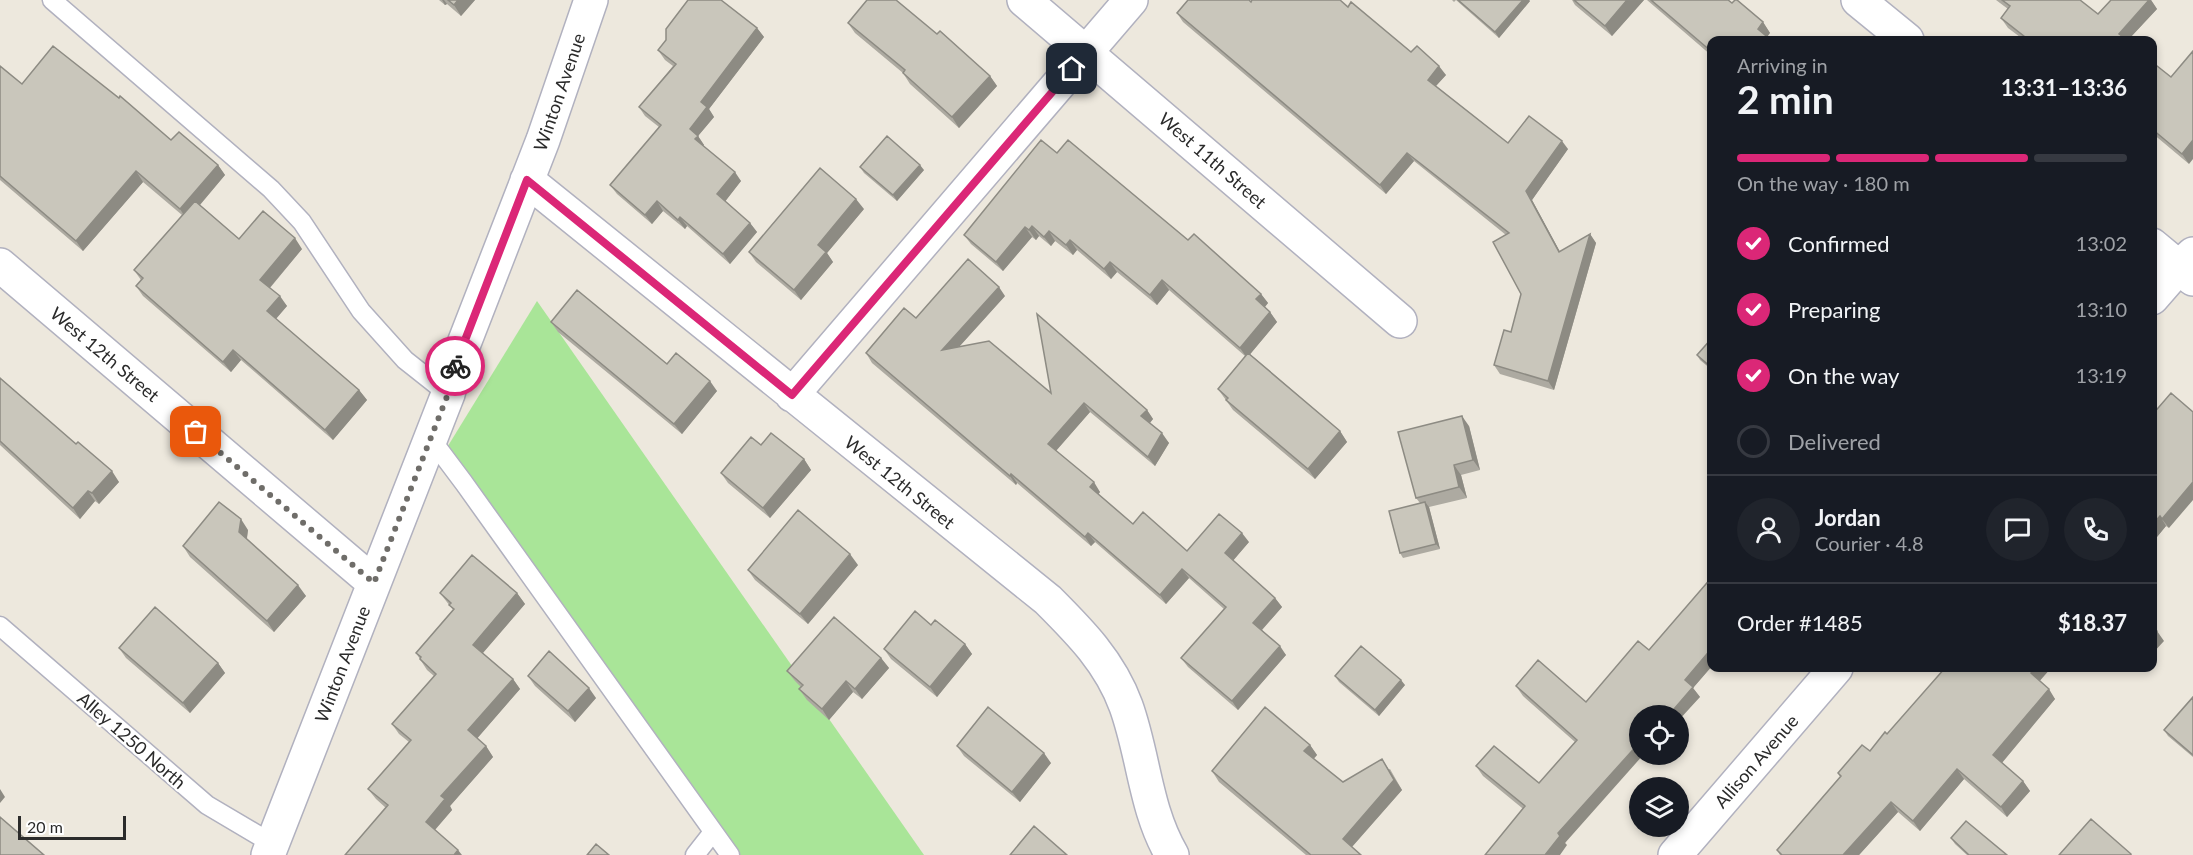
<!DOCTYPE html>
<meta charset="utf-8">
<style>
:root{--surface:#171b24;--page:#20242c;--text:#f1f3f6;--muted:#9ea1a6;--line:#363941;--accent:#db2777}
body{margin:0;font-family:Lato,sans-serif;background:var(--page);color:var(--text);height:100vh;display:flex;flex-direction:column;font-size:22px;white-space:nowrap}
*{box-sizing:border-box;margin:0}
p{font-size:20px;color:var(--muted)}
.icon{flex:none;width:33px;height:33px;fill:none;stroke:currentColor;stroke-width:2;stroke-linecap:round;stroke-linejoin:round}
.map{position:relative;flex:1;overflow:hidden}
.details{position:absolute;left:1707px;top:36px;width:450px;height:636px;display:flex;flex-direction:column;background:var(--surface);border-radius:12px;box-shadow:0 3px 9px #0003}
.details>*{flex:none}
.buttons{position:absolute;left:1629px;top:705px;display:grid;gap:12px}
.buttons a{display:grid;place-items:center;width:60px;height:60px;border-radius:50%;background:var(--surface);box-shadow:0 3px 9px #0003;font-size:30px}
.scale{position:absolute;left:18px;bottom:15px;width:108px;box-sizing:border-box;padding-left:6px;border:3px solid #2b2b2b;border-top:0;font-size:16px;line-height:21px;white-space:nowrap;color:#2b2b2b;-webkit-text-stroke:4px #fff;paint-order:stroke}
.pin{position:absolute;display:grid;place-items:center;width:51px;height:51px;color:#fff;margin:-26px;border-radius:12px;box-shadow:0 3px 9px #0006}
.courier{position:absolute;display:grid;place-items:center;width:60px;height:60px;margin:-30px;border:4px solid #db2777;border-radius:50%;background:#fff;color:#222;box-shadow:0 2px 8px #0007}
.summary em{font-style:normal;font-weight:700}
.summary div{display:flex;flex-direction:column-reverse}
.summary{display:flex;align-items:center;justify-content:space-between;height:102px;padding:0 30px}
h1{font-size:39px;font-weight:700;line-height:45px}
.bar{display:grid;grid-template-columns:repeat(4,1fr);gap:9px 6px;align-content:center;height:72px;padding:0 30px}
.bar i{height:8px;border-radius:4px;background:var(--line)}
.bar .active{background:var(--accent)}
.bar p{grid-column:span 4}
.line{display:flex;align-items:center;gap:15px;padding:0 30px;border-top:2px solid var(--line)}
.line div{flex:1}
.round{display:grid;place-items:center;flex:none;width:63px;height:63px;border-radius:32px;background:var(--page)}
ol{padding:0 30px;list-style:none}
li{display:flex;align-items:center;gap:18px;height:66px}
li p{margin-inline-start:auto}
li .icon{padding:6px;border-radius:50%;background:var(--accent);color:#fff;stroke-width:4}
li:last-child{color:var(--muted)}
li i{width:33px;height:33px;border:3px solid var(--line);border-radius:50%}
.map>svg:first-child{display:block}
.green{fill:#a9e598}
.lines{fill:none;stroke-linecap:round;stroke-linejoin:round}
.service-casing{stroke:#b1b1bf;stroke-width:21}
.minor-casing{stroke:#b1b1bf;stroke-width:36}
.service{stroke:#fff;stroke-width:18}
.minor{stroke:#fff;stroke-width:33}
.wall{fill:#adaaa1}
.shaded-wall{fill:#8d8b83}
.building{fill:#c9c6bb;stroke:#8d8b83;stroke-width:1.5}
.done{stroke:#6f6d69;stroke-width:6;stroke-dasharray:0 10.8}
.route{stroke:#db2777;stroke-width:8}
.labels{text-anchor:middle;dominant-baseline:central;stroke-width:4.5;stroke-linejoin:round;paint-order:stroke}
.street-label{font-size:18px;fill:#2b2b2b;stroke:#fff}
</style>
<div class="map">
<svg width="2193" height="855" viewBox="0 0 2193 855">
<rect width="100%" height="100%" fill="#ede8dd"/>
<path class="green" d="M 537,301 L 924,855 L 735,855 L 443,454 Z"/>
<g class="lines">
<defs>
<path id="service" d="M 52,0 L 271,189 L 302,222 L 361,311 L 405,360 L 448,394
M 431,439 L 464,483 L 730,855
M 0,626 L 207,805 L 273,844
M 695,855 L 713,832"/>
<path id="minor" d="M 1024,0 L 1400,321
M 1858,0 L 1907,40
M 527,180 L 1048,600 C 1080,632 1110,662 1126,706 C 1144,756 1145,809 1172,855
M 2152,245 L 2193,279
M 0,265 L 374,583
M 2152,298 L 2179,267 L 2193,254
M 792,395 L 1131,0
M 268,855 L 448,394 L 456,364 L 543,140 L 591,0
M 1675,855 L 1836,668"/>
</defs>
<use href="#service" class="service-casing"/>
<use href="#minor" class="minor-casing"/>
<use href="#service" class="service"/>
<use href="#minor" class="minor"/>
</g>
<path class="wall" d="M 439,0 L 475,0 L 461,16 L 447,4 L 445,5 Z
M 1452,0 L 1529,0 L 1530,1 L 1499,38 L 1456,0 L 1454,2 Z
M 1572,0 L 1644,0 L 1612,36 L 1575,5 Z
M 1647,0 L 1728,0 L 1763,22 L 1770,33 L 1712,40 L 1712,56 Z
M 1996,0 L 2080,0 L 2098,14 L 2111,0 L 2151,0 L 2157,9 L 2128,40 L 2024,40 L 2008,28 L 2001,18 L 2008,9 Z
M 1251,2 L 1348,7 L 1411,52 L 1446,75 L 1436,86 L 1508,143 L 1568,149 L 1532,200 L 1560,252 L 1590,234 L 1596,243 L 1554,390 L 1500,374 L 1494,365 L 1511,332 L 1521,294 L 1506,235 L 1414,161 L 1386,194 L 1183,22 L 1177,13 Z
M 848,23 L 937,34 L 990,76 L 997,86 L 959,128 L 910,84 L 903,73 L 855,33 Z
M 757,28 L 764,37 L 709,109 L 714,117 L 698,136 L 704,145 L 703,146 L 741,181 L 725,201 L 750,223 L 757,232 L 730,264 L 687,226 L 685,229 L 663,211 L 652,224 L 617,194 L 610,185 L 659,127 L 645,116 L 639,107 L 673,66 L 665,60 L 658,50 Z
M 2152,62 L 2189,164 L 2152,133 Z
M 0,66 L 22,84 L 171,140 L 218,165 L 225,175 L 200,205 L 239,239 L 302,249 L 270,288 L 287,306 L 276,319 L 359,390 L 367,400 L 333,440 L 241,360 L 231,372 L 143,296 L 136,286 L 141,280 L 134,270 L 182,215 L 143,182 L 83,251 L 0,180 Z
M 1057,153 L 1188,240 L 1261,294 L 1268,303 L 1265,307 L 1270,312 L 1277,322 L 1250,354 L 1340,431 L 1347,442 L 1315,479 L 1233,410 L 1218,389 L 1245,356 L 1169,290 L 1157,305 L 1117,272 L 1111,279 L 1077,250 L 1073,255 L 1055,241 L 1051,246 L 1039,236 L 1036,240 L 1032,237 L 1003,271 L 971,244 L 964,235 Z
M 860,167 L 924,170 L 897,201 L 864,173 Z
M 864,209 L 827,253 L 833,262 L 801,300 L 756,262 L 749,252 Z
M 1005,296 L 959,347 L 1051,393 L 1147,410 L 1153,419 L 1150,423 L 1169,443 L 1155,466 L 1090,412 L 1056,451 L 1100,492 L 1098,494 L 1133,524 L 1187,551 L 1249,542 L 1233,560 L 1275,598 L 1282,607 L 1262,630 L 1286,655 L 1238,710 L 1188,667 L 1181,658 L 1224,609 L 1189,578 L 1166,604 L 1095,542 L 1091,546 L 1017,483 L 1016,485 L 872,363 L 866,353 L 916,318 Z
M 551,322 L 667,364 L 717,391 L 682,434 L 558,332 Z
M 1712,338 L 1712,370 L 1700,360 L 1697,355 Z
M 0,378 L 119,482 L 99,504 L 95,501 L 80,519 L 0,445 Z
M 2152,415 L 2169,528 L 2166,526 L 2152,543 L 2152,468 L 2153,467 L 2152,467 Z
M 1469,426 L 1480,470 L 1461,475 L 1467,498 L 1429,507 L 1440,549 L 1403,558 L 1400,553 L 1420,503 L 1416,498 Z
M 761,445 L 804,459 L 811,470 L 770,518 L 728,483 L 721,473 Z
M 248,530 L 247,539 L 306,596 L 274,632 L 190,557 L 183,546 Z
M 858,565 L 808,624 L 755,580 L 748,570 Z
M 1712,577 L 1712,666 L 1693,688 L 1700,697 L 1640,716 L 1565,843 L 1567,845 L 1483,776 L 1476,766 L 1539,783 L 1575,742 L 1523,696 L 1516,686 L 1586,702 L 1649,650 Z
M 440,593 L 517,593 L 525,604 L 483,653 L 513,679 L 520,689 L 477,738 L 486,746 L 493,757 L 450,806 L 452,810 L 435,830 L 386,808 L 376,799 L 368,789 L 409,742 L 399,734 L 392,724 L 434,676 L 427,670 L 416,653 L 453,610 Z
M 931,625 L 965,644 L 972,654 L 937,697 L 891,659 L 884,649 Z
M 119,648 L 218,663 L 225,673 L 190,713 L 126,658 Z
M 881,658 L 889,668 L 862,699 L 853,692 L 829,720 L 807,700 L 799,689 L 801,687 L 795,681 L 787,671 Z
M 528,676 L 596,698 L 575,722 L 535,686 Z
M 1335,676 L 1405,685 L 1379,716 L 1339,682 Z
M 2039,681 L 2055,699 L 2002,763 L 2023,781 L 2030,791 L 2007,817 L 1964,779 L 1920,831 L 1898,812 L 1859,855 L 1780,855 L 1777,850 L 1840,777 L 1838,773 L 1870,751 L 1887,734 Z
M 2193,697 L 2193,757 L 2168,736 L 2164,730 Z
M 1310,745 L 1317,755 L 1314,759 L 1343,782 L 1390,769 L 1402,790 L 1352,847 L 1361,855 L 1306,855 L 1219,782 L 1212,771 Z
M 957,746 L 1051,763 L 1020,802 L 964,756 Z
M 1951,838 L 2007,855 L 1967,855 L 1955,844 Z"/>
<path class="shaded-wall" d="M 442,0 L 444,0 L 447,4 L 445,5 Z
M 458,0 L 475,0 L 461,16 L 454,5 Z
M 1523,0 L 1529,0 L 1530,1 L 1499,38 L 1495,32 Z
M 1627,0 L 1644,0 L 1612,36 L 1605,26 Z
M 2149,0 L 2151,0 L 2157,9 L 2128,40 L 2123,40 L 2119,34 Z
M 1763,22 L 1770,33 L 1765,40 L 1758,29 Z
M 757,28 L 764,37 L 709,109 L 714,117 L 698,136 L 704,145 L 701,148 L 695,139 L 690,129 L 701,102 Z
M 1439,66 L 1446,75 L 1434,88 L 1428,80 Z
M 990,76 L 997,86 L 959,128 L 952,117 Z
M 2193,140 L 2193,159 L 2189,164 L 2182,154 Z
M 1562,141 L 1568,149 L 1532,200 L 1565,261 L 1559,252 L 1526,191 Z
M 1407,153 L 1414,161 L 1386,194 L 1380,185 Z
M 218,165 L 225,175 L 187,220 L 180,209 Z
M 920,165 L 924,170 L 897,201 L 893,195 Z
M 136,171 L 143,182 L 83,251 L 76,241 Z
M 735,172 L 741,181 L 724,203 L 717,194 Z
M 856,199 L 864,209 L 827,253 L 833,262 L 801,300 L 794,290 L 818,245 Z
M 657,201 L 663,211 L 652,224 L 645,215 Z
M 680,217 L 687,226 L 685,229 L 678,220 Z
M 750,223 L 757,232 L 730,264 L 723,254 Z
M 1032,226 L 1039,236 L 1036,240 L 1029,230 Z
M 1025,227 L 1032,237 L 1003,271 L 996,262 Z
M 1049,231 L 1055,241 L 1051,246 L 1044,237 Z
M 1590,234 L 1596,243 L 1554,390 L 1548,381 Z
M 295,238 L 302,249 L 267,291 L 260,280 Z
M 1070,240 L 1077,250 L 1073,255 L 1066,245 Z
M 1110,262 L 1117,272 L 1111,279 L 1104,269 Z
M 1162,280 L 1169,290 L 1157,305 L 1150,295 Z
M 999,287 L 1005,296 L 948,359 L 942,350 Z
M 1261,294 L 1268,303 L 1263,309 L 1256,299 Z
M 280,296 L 287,306 L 274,321 L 267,311 Z
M 1270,312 L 1277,322 L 1247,358 L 1240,348 Z
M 233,350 L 241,360 L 231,372 L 223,362 Z
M 710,381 L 717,391 L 682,434 L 674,424 Z
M 359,390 L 367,400 L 333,440 L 325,430 Z
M 1084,403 L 1090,412 L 1054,453 L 1048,444 Z
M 1147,410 L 1153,419 L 1148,425 L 1141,416 Z
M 1462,416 L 1469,426 L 1480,470 L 1473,460 Z
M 1340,431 L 1347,442 L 1315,479 L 1308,469 Z
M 1162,433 L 1169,443 L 1155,466 L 1148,457 Z
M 804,459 L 811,470 L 770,518 L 763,508 Z
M 1454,465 L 1461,475 L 1467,498 L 1459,487 Z
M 112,471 L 119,482 L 99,504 L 92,493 Z
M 1011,474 L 1017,483 L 1016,485 L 1010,476 Z
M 1094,482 L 1100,492 L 1097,496 L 1090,487 Z
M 2192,483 L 2193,484 L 2193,500 L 2169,528 L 2162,519 Z
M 88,491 L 95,501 L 80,519 L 73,508 Z
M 1425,502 L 1429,507 L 1440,549 L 1436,544 Z
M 2160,516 L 2166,526 L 2152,543 L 2152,525 Z
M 241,519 L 248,530 L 246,543 L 239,532 Z
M 1088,533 L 1095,542 L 1091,546 L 1085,537 Z
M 1242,533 L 1249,542 L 1232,562 L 1225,553 Z
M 850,554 L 858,565 L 808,624 L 800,614 Z
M 1182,569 L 1189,578 L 1166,604 L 1160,595 Z
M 298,585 L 306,596 L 274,632 L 267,621 Z
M 517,593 L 525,604 L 481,655 L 473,645 Z
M 1275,598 L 1282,607 L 1260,632 L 1253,623 Z
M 2157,631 L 2164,641 L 2152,654 L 2152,637 Z
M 965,644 L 972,654 L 937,697 L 930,687 Z
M 1280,646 L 1286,655 L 1238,710 L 1232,701 Z
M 1712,648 L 1712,666 L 1693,688 L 1700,697 L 1678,721 L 1678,716 L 1668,716 L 1685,680 Z
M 881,658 L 889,668 L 862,699 L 855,689 Z
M 218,663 L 225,673 L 190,713 L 183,703 Z
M 2036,668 L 2051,668 L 2038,683 L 2031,673 Z
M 513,679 L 520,689 L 475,741 L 468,730 Z
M 1401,680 L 1405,685 L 1379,716 L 1375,710 Z
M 846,681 L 853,692 L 829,720 L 822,709 Z
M 589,688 L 596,698 L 575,722 L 568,711 Z
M 2049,689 L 2055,699 L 2000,765 L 1993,755 Z
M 1640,742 L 1640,754 L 1644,754 L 1565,843 L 1567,845 L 1560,855 L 1545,855 L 1558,833 Z
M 1310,745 L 1317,755 L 1311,761 L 1304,751 Z
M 486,746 L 493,757 L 450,806 L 452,810 L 433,832 L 426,822 L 441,796 Z
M 1044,753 L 1051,763 L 1020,802 L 1012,792 Z
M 1382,759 L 1402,790 L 1350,849 L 1343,839 Z
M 1957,769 L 1964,779 L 1920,831 L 1913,821 Z
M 2023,781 L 2030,791 L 2007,817 L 2001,807 Z
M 0,789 L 5,797 L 0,803 Z
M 1891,802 L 1898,812 L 1859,855 L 1843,855 Z
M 458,850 L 462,855 L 454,855 Z"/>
<path class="building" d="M 448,0 L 458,0 L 454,5 Z
M 688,0 L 721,0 L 757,28 L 701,102 L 707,107 L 690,129 L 698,136 L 695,139 L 735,172 L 717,194 L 750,223 L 723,254 L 680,217 L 678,220 L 657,201 L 645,215 L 610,185 L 661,125 L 639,107 L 676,64 L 658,50 L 666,40 L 666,29 Z
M 867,0 L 896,0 L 937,34 L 940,31 L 990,76 L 952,117 L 903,73 L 905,70 L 848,23 Z
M 1188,0 L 1249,0 L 1251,2 L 1252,0 L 1340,0 L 1348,7 L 1351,2 L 1411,52 L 1417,46 L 1439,66 L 1428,80 L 1508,143 L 1529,116 L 1562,141 L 1526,191 L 1559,252 L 1590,234 L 1548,381 L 1494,365 L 1504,330 L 1511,332 L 1521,294 L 1493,242 L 1509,233 L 1407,153 L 1380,185 L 1177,13 Z
M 1458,0 L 1523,0 L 1495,32 Z
M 1574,0 L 1627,0 L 1605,26 Z
M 1651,0 L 1728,0 L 1732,3 L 1735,0 L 1737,0 L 1763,22 L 1758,29 L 1771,40 L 1712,40 L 1712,52 Z
M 2002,0 L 2080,0 L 2098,14 L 2111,0 L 2149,0 L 2119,34 L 2127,40 L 2029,40 L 2001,18 L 2010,6 Z
M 53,46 L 119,98 L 120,96 L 171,140 L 179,132 L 218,165 L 180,209 L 136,171 L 76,241 L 0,176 L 0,66 L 22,84 Z
M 2193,51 L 2193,140 L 2182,154 L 2152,129 L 2152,62 L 2171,77 Z
M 887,136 L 920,165 L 893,195 L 860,167 Z
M 1041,140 L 1057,153 L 1068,140 L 1188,240 L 1194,234 L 1261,294 L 1256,299 L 1270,312 L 1240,348 L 1162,280 L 1150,295 L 1110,262 L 1104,269 L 1070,240 L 1066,245 L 1049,231 L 1044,237 L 1032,226 L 1029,230 L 1025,227 L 996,262 L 964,235 Z
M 820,168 L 856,199 L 818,245 L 826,252 L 794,290 L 749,252 Z
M 195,201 L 239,239 L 263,211 L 295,238 L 260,280 L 280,296 L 267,311 L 359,390 L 325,430 L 233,350 L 223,362 L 136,286 L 143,278 L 134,270 Z
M 968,259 L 999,287 L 942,350 L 989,341 L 1051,393 L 1037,314 L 1147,410 L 1141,416 L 1162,433 L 1148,457 L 1084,403 L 1048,444 L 1094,482 L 1090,487 L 1133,524 L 1143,512 L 1187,551 L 1219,514 L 1242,533 L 1225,553 L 1275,598 L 1253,623 L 1280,646 L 1232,701 L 1181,658 L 1226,607 L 1182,569 L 1160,595 L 1088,533 L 1085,537 L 1011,474 L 1010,476 L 866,353 L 904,308 L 916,318 Z
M 577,290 L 667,364 L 676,353 L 710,381 L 674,424 L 551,322 Z
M 1712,338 L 1712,368 L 1697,355 Z
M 1248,353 L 1340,431 L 1308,469 L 1226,400 L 1228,398 L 1218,389 Z
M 0,378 L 76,444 L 78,442 L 112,471 L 92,493 L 88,491 L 73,508 L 0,441 Z
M 2171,393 L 2193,412 L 2193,484 L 2192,483 L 2162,519 L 2160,516 L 2152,525 L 2152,468 L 2155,465 L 2152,463 L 2152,415 Z
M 1462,416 L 1473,460 L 1454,465 L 1459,487 L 1416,498 L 1398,432 Z
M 771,433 L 804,459 L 763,508 L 721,473 L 751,437 L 761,445 Z
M 219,502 L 241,519 L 239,532 L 298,585 L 267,621 L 183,546 Z
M 1425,502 L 1436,544 L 1400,553 L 1389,511 Z
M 798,510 L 850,554 L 800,614 L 748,570 Z
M 472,555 L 517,593 L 473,645 L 513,679 L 468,730 L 486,746 L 441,796 L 445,799 L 426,822 L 458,850 L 454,855 L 345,855 L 388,805 L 368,789 L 411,740 L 392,724 L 436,674 L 420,659 L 421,657 L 416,653 L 454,609 L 449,605 L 451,603 L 440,593 Z
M 1712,577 L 1712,648 L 1685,680 L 1693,687 L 1668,716 L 1640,716 L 1640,742 L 1558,833 L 1560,836 L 1545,855 L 1485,855 L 1525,806 L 1476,766 L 1494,746 L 1539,783 L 1577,740 L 1516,686 L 1538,660 L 1586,702 L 1638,641 L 1649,650 Z
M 155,607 L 218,663 L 183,703 L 119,648 Z
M 915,611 L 931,625 L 935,620 L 965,644 L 930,687 L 884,649 Z
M 834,617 L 881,658 L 855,689 L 846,681 L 822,709 L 799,689 L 803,685 L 787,671 Z
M 2152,627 L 2157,631 L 2152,637 Z
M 1361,646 L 1401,680 L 1375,710 L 1335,676 Z
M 549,651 L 589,688 L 568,711 L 528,676 Z
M 1945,668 L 2036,668 L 2031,673 L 2049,689 L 1993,755 L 2023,781 L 2001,807 L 1957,769 L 1913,821 L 1891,802 L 1843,855 L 1782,855 L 1777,850 L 1841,776 L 1838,773 L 1862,745 L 1870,751 L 1885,732 L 1887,734 Z
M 2193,697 L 2193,755 L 2164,730 Z
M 988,707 L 1044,753 L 1012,792 L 957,746 Z
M 1265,707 L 1310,745 L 1304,751 L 1343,782 L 1382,759 L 1394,780 L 1343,839 L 1361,855 L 1311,855 L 1212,771 Z
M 0,817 L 44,855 L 0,855 Z
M 2091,819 L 2131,854 L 2131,855 L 2059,855 Z
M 1966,821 L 2007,855 L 1969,855 L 1951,838 Z
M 1034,826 L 1067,855 L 1010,855 Z
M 596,844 L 609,855 L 587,855 Z"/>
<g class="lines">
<path class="done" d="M 196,432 L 374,583 L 448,394 L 455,366"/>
<path class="route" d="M 455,366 L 527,180 L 792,395 L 1072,69"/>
</g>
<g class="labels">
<g class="street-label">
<text transform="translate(559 92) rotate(-71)">Winton Avenue</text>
<text transform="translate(1213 160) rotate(41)">West 11th Street</text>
<text transform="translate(105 354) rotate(40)">West 12th Street</text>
<text transform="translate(900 482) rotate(39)">West 12th Street</text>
<text transform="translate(342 664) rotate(-69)">Winton Avenue</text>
<text transform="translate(132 740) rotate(41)">Alley 1250 North</text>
<text transform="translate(1756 761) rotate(-49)">Allison Avenue</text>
</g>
</g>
</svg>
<div class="buttons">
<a><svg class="icon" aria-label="locate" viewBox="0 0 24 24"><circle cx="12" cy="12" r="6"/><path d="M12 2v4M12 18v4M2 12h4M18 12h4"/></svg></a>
<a><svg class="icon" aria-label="layers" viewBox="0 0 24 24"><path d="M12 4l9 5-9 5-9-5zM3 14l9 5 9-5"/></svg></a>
</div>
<div class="scale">20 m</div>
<div class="pin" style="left:196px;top:432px;background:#ea580c"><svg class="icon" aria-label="bag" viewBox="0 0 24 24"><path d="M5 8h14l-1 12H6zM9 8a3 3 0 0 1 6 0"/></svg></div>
<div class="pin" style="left:1072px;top:69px;background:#1f2937"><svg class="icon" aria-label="home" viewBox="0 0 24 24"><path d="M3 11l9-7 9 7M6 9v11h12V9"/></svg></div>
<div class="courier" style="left:455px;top:366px"><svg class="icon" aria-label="bike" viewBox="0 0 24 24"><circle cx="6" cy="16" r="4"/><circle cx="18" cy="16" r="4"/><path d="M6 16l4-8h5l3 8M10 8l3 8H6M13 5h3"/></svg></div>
<section class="details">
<div class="summary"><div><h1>2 min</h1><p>Arriving in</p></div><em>13:31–13:36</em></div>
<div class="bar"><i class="active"></i><i class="active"></i><i class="active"></i><i></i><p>On the way · 180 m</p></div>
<ol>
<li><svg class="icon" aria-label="check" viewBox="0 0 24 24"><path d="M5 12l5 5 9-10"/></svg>Confirmed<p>13:02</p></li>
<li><svg class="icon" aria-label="check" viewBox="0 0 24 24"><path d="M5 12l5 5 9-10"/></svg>Preparing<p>13:10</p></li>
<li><svg class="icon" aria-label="check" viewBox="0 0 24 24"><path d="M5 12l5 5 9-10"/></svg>On the way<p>13:19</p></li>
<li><i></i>Delivered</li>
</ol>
<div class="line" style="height:108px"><a class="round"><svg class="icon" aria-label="person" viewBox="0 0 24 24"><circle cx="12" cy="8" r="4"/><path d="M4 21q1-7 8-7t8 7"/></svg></a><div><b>Jordan</b><p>Courier · 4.8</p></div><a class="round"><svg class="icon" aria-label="chat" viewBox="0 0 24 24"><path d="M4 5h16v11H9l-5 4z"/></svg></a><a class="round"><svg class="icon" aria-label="phone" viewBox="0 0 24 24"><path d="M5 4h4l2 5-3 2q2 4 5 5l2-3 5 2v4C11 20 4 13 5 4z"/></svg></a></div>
<div class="line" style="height:78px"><div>Order #1485</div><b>$18.37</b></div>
</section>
</div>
